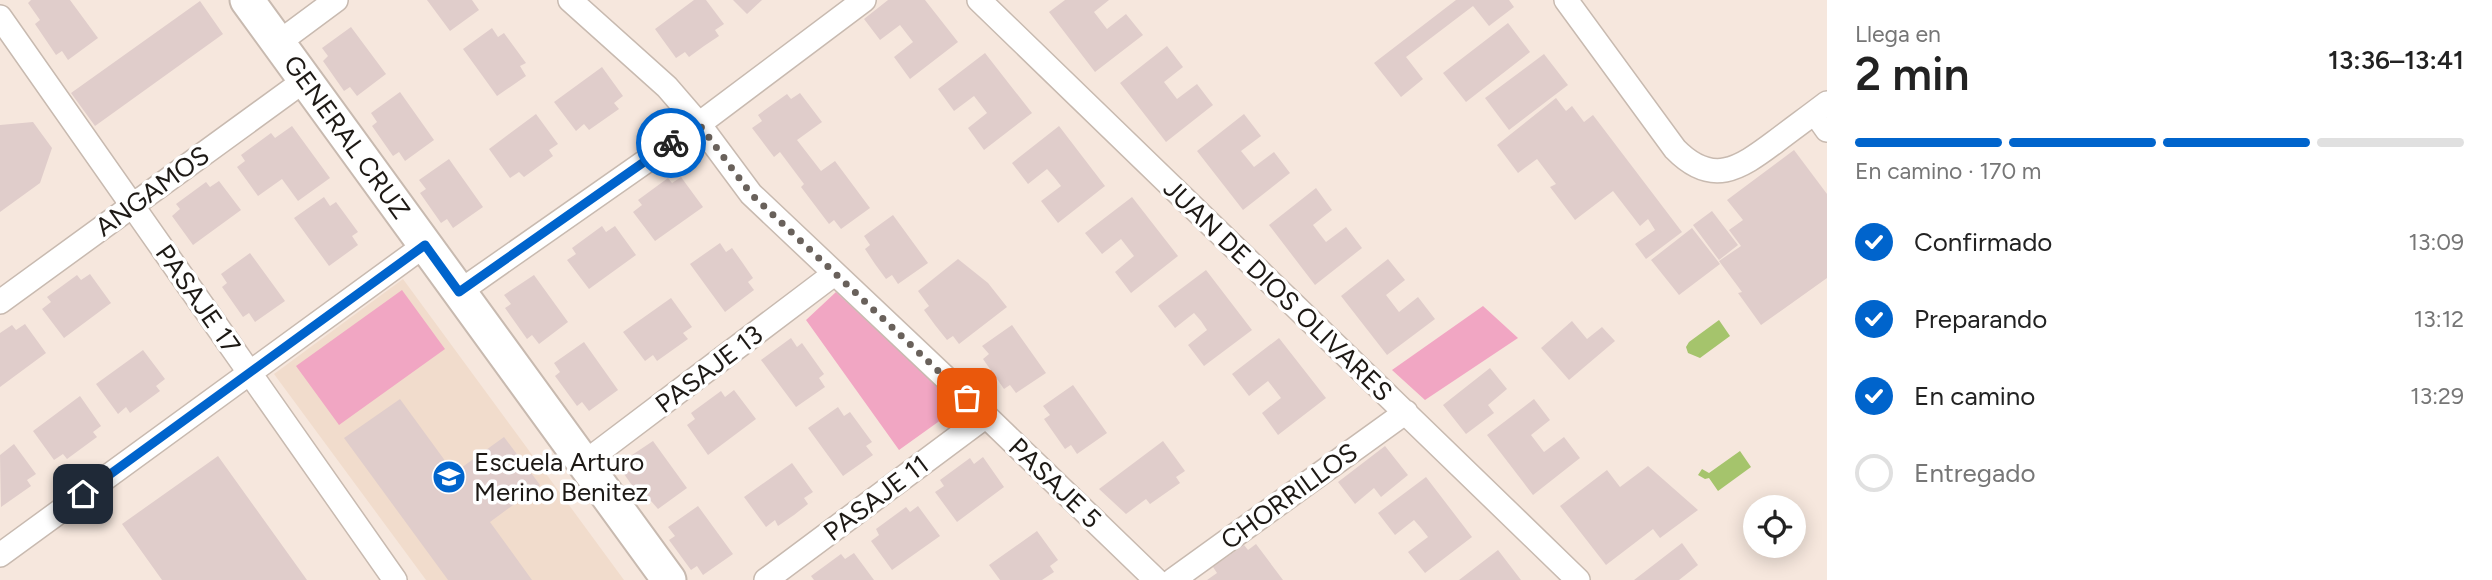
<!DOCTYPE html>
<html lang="es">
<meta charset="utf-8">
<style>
:root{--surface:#fff;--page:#f2f2f2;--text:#222;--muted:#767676;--line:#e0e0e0;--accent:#0064cc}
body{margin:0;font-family:Figtree,sans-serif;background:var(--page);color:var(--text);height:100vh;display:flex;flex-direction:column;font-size:26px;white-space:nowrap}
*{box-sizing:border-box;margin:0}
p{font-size:23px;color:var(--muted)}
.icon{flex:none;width:38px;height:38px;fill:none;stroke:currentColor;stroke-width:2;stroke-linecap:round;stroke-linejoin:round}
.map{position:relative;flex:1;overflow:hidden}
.side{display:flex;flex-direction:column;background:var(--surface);width:665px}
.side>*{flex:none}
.tools{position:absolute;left:1743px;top:495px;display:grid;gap:14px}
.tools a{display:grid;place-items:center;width:63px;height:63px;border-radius:50%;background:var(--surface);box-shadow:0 4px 18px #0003;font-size:35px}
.pin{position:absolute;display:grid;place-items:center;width:60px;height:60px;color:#fff;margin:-30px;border-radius:14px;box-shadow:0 4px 10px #0006}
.courier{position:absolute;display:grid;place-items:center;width:70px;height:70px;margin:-35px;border:5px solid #0064cc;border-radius:50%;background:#fff;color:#222;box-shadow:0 2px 9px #0007}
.summary em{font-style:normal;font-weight:600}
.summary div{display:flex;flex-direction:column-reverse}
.summary{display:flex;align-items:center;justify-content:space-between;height:119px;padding:0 28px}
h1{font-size:46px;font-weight:600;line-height:52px}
.bar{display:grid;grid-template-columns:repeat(4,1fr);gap:10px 7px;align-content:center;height:84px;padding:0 28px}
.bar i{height:9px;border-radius:5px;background:var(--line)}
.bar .current{background:var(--accent)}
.bar p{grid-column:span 4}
ol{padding:0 28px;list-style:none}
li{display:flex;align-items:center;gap:21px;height:77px}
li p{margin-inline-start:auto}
li .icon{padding:7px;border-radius:50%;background:var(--accent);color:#fff;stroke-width:4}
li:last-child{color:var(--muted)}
li i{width:38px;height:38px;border:4px solid var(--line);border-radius:50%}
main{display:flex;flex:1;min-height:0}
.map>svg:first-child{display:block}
.built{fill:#f1dccc}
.green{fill:#f1a6c3}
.water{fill:#a5c46c}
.building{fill:#e0cdcb}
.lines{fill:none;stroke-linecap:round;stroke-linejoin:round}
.street-casing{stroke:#c8bab0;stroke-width:26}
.secondary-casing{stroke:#c8bab0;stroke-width:37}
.street{stroke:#fff;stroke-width:23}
.secondary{stroke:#fff;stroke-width:33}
.done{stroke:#69615b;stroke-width:7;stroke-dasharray:0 12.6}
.route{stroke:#0064cc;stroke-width:9}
.labels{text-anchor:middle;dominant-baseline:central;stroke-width:7;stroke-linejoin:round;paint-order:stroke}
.street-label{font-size:26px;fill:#1d1915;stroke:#fff}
.poi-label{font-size:26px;fill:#1d1915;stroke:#fff;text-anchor:start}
</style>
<main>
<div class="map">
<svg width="1827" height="580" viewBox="0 0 1827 580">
<rect width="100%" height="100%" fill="#f6e7dd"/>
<path class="built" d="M 403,279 L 624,580 L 426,580 L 274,374 Z"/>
<path class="green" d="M 402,290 L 445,349 L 339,425 L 296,366 Z
M 836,292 L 959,407 L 899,450 L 806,320 Z
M 1483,306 L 1518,338 L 1425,400 L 1392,370 Z"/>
<path class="water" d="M 1719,320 L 1730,336 L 1700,358 L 1688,353 L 1686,347 L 1689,342 Z
M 1740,451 L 1751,467 L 1718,491 L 1709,478 L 1705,479 L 1698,475 L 1702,469 L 1709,473 Z"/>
<path class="building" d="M 31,0 L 70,0 L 98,38 L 68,60 L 62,51 L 56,55 L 35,24 L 40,20 L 28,3 Z
M 427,0 L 472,0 L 479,10 L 450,31 Z
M 694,0 L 706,0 L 724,24 L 715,30 L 719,36 L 704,46 L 689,57 L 685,52 L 676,58 L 655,29 Z
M 733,0 L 762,0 L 747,14 Z
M 888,0 L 925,0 L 958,42 L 910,79 L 894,57 L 913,42 L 900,25 L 880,40 L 864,19 Z
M 1065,0 L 1109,0 L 1094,12 L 1107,29 L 1126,14 L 1143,35 L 1095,72 L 1049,12 Z
M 1456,0 L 1509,0 L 1514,7 L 1489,26 L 1473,6 L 1406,57 L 1423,79 L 1401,97 L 1374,63 Z
M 200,1 L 223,34 L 95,126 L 71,93 Z
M 1508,23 L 1530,52 L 1466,102 L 1443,73 Z
M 351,27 L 386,74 L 357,96 L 350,87 L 344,91 L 323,61 L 328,56 L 322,48 Z
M 492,28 L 498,37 L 504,33 L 526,63 L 520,66 L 526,76 L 497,96 L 463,49 Z
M 1167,46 L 1183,67 L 1164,82 L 1177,99 L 1197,84 L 1213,105 L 1166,142 L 1120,83 Z
M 985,53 L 1032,113 L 984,150 L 968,128 L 987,113 L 974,96 L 954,111 L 938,89 Z
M 1544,54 L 1568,85 L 1509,130 L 1485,98 Z
M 602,67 L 623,96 L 614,103 L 619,109 L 589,130 L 584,124 L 576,131 L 554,102 Z
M 400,92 L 434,140 L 405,161 L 399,152 L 393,156 L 372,126 L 377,122 L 371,113 Z
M 800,93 L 822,122 L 797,140 L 821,171 L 835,161 L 870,208 L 841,229 L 834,220 L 829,224 L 801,187 L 804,184 L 780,152 L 774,157 L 752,128 L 762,121 L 758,115 L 787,94 L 791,99 Z
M 1556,98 L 1566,111 L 1572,106 L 1584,122 L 1593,115 L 1682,232 L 1646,259 L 1635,244 L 1655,230 L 1648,219 L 1640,226 L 1613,191 L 1575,220 L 1550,187 L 1556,184 L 1537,159 L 1518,173 L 1497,145 Z
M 536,114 L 558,144 L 549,150 L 553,156 L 524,177 L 519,172 L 510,178 L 489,149 Z
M 1244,114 L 1261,136 L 1241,151 L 1254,167 L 1274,152 L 1290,173 L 1243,210 L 1197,151 Z
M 33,122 L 52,148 L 40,183 L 0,212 L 0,125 Z
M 292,126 L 330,178 L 298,201 L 282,179 L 258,196 L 237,167 L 245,161 L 241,155 L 271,133 L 275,138 Z
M 1059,126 L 1105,186 L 1058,223 L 1041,201 L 1061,186 L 1054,177 L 1047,169 L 1028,184 L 1012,163 Z
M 1794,150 L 1827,194 L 1827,278 L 1761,325 L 1738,293 L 1742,292 L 1719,261 L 1741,246 L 1729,230 L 1743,220 L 1727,200 Z
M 449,159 L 483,207 L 453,228 L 447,219 L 441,223 L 420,193 L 426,189 L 419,180 Z
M 681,177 L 703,207 L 655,241 L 633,212 L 642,205 L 638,200 L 668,178 L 672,183 Z
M 219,181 L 241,210 L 193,245 L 172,216 L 180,209 L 176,204 L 206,182 L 210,187 Z
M 1316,188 L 1332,210 L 1313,225 L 1319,233 L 1326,242 L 1346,227 L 1362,248 L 1315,285 L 1269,225 Z
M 324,197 L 330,206 L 336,202 L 358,232 L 352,236 L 358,245 L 329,266 L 294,218 Z
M 1132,197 L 1178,256 L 1131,293 L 1115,272 L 1134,256 L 1121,239 L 1102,254 L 1085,233 Z
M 1712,211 L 1738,245 L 1719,260 L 1693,225 Z
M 893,215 L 928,263 L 898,284 L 892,275 L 886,279 L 875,264 L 865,249 L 870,245 L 864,236 Z
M 602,226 L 606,232 L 615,226 L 636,255 L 589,289 L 567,260 L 576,254 L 572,248 Z
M 1692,228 L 1720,264 L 1679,295 L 1651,260 Z
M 720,243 L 726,252 L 732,248 L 742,262 L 753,278 L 748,282 L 754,290 L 725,312 L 690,264 Z
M 250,253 L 285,301 L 255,322 L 249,313 L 243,317 L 222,287 L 227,283 L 221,274 Z
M 958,259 L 988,283 L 1007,307 L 959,344 L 953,336 L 947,340 L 935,325 L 924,310 L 929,306 L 918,291 Z
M 1388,259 L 1405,280 L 1386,295 L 1399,312 L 1418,297 L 1435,319 L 1387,355 L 1341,296 Z
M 1206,270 L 1252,330 L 1204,366 L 1188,345 L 1207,330 L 1201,321 L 1194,313 L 1175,328 L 1158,306 Z
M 90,274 L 111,303 L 64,338 L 42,309 L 51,302 L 47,297 L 77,275 L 81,280 Z
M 534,275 L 568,322 L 539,344 L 532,335 L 527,339 L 505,308 L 511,304 L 504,295 Z
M 671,298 L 692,327 L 683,333 L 688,339 L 657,361 L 653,355 L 645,361 L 623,332 Z
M 1572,321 L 1587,339 L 1602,327 L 1615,341 L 1569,380 L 1541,348 Z
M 25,324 L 46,353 L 0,387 L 0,333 L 12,325 L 16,330 Z
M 1012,325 L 1046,373 L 1016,393 L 1010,385 L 1004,389 L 983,359 L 989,354 L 982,346 Z
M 791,338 L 797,347 L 802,343 L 824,374 L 819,378 L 825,387 L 796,407 L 761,360 Z
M 1279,338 L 1326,398 L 1278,435 L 1262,413 L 1281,398 L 1268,381 L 1249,396 L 1232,374 Z
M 584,342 L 618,390 L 589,411 L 582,402 L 577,406 L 555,376 L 560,372 L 554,363 Z
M 143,350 L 165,379 L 156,386 L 160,391 L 130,413 L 126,407 L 118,414 L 96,384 Z
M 1490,368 L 1507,389 L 1488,405 L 1494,413 L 1466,434 L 1443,405 Z
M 1073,385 L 1107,433 L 1077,454 L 1071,445 L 1065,449 L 1044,419 L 1050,415 L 1043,406 Z
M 734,390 L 756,419 L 708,455 L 687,425 L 695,419 L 691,413 L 721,391 L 725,397 Z
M 80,396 L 101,426 L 93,432 L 97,437 L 67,459 L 63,454 L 54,460 L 33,431 Z
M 400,399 L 454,473 L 504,437 L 540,485 L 490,522 L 532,580 L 448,580 L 344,438 Z
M 1534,399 L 1550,420 L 1531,435 L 1544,452 L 1564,437 L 1580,458 L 1533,495 L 1487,435 Z
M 838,407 L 844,416 L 850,412 L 872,442 L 866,446 L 873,455 L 843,476 L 808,428 Z
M 653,441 L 687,488 L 658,509 L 651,501 L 646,505 L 624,474 L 630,471 L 623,461 Z
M 1163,441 L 1185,471 L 1176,477 L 1180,483 L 1150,504 L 1146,499 L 1126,514 L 1099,489 Z
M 14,444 L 36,474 L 27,480 L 31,486 L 1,507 L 0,455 Z
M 1385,446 L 1408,475 L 1381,497 L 1374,488 L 1355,504 L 1338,482 Z
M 218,456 L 307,580 L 162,580 L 122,524 Z
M 983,457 L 1004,487 L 957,522 L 935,492 L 944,486 L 940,480 L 970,458 L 974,464 Z
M 792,463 L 813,492 L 804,498 L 808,504 L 794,515 L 778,526 L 775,520 L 766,527 L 744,497 Z
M 1648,466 L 1698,510 L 1660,538 L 1653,529 L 1606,565 L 1560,506 L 1607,470 L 1620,487 Z
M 1426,477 L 1472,537 L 1425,573 L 1408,552 L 1428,537 L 1421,528 L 1414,520 L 1395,535 L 1378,513 Z
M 698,506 L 733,554 L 703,575 L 697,566 L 691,570 L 669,540 L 675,536 L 668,527 Z
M 918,506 L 940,536 L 892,570 L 871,541 L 879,535 L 876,529 L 906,507 L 910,512 Z
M 1037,531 L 1058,560 L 1050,566 L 1054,572 L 1042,580 L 1000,580 L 989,565 Z
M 1682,543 L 1698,565 L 1679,580 L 1634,580 Z
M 1256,544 L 1283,580 L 1207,580 L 1217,573 L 1213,567 L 1244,545 L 1248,550 Z
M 1498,550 L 1521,580 L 1459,580 Z
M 854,553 L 874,580 L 814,580 L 811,576 L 841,554 L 845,559 Z"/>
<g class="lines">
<defs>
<path id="street" d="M 570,0 L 667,87 L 699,124 L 751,194 L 986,416 L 1156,580
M 979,0 L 1578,580
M 1566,0 L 1675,149 C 1712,187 1739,169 1775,142 C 1792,129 1810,116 1827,103
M 0,17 L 395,580
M 278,43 L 336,0
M 1815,113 L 1827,130
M 459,292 L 699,124 L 864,0
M 0,302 L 305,80
M 584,463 L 834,274
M 0,555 L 425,245
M 766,580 L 986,416
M 1173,580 L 1406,412"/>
<path id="secondary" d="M 247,0 L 669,580"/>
</defs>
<use href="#street" class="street-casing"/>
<use href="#secondary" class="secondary-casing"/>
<use href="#street" class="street"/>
<use href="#secondary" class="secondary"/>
</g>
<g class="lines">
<path class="done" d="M 671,143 L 699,124 L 751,194 L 967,398"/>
<path class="route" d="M 83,494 L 425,245 L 459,292 L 671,143"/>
</g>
<defs>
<symbol id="school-disc" viewBox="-11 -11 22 22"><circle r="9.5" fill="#0064cc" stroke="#fff"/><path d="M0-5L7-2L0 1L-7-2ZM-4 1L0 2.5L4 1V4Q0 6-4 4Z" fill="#fff"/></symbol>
</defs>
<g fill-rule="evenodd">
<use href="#school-disc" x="430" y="458" width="38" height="38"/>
</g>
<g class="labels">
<g class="street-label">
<text transform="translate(347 137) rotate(54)">GENERAL CRUZ</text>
<text transform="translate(152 191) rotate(-36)">ANGAMOS</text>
<text transform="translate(1278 290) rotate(44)">JUAN DE DIOS OLIVARES</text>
<text transform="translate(198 299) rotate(55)">PASAJE 17</text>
<text transform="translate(709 369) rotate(-37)">PASAJE 13</text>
<text transform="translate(1055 483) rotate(44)">PASAJE 5</text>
<text transform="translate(1289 496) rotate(-36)">CHORRILLOS</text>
<text transform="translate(876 498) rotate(-37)">PASAJE 11</text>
</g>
<g class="poi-label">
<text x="474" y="462">Escuela Arturo<tspan x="474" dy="30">Merino Benitez</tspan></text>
</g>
</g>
</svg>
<div class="tools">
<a><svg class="icon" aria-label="locate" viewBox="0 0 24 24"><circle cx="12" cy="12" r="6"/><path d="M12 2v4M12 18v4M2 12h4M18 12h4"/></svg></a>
</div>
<div class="pin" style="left:967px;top:398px;background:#ea580c"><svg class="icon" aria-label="bag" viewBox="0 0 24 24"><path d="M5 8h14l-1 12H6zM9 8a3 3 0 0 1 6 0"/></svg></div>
<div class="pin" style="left:83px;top:494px;background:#1f2937"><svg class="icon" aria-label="home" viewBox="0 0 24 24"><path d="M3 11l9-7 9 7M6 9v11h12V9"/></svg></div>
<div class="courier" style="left:671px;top:143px"><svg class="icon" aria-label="bike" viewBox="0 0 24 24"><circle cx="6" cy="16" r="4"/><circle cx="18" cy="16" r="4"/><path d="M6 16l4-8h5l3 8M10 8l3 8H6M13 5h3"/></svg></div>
</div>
<section class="side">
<div class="summary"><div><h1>2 min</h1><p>Llega en</p></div><em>13:36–13:41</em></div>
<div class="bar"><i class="current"></i><i class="current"></i><i class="current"></i><i></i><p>En camino · 170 m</p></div>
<ol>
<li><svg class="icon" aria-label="check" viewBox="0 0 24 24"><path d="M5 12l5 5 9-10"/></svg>Confirmado<p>13:09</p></li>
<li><svg class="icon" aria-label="check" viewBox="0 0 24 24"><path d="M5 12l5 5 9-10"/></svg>Preparando<p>13:12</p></li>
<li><svg class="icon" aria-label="check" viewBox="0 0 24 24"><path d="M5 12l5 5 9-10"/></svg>En camino<p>13:29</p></li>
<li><i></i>Entregado</li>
</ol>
</section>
</main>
